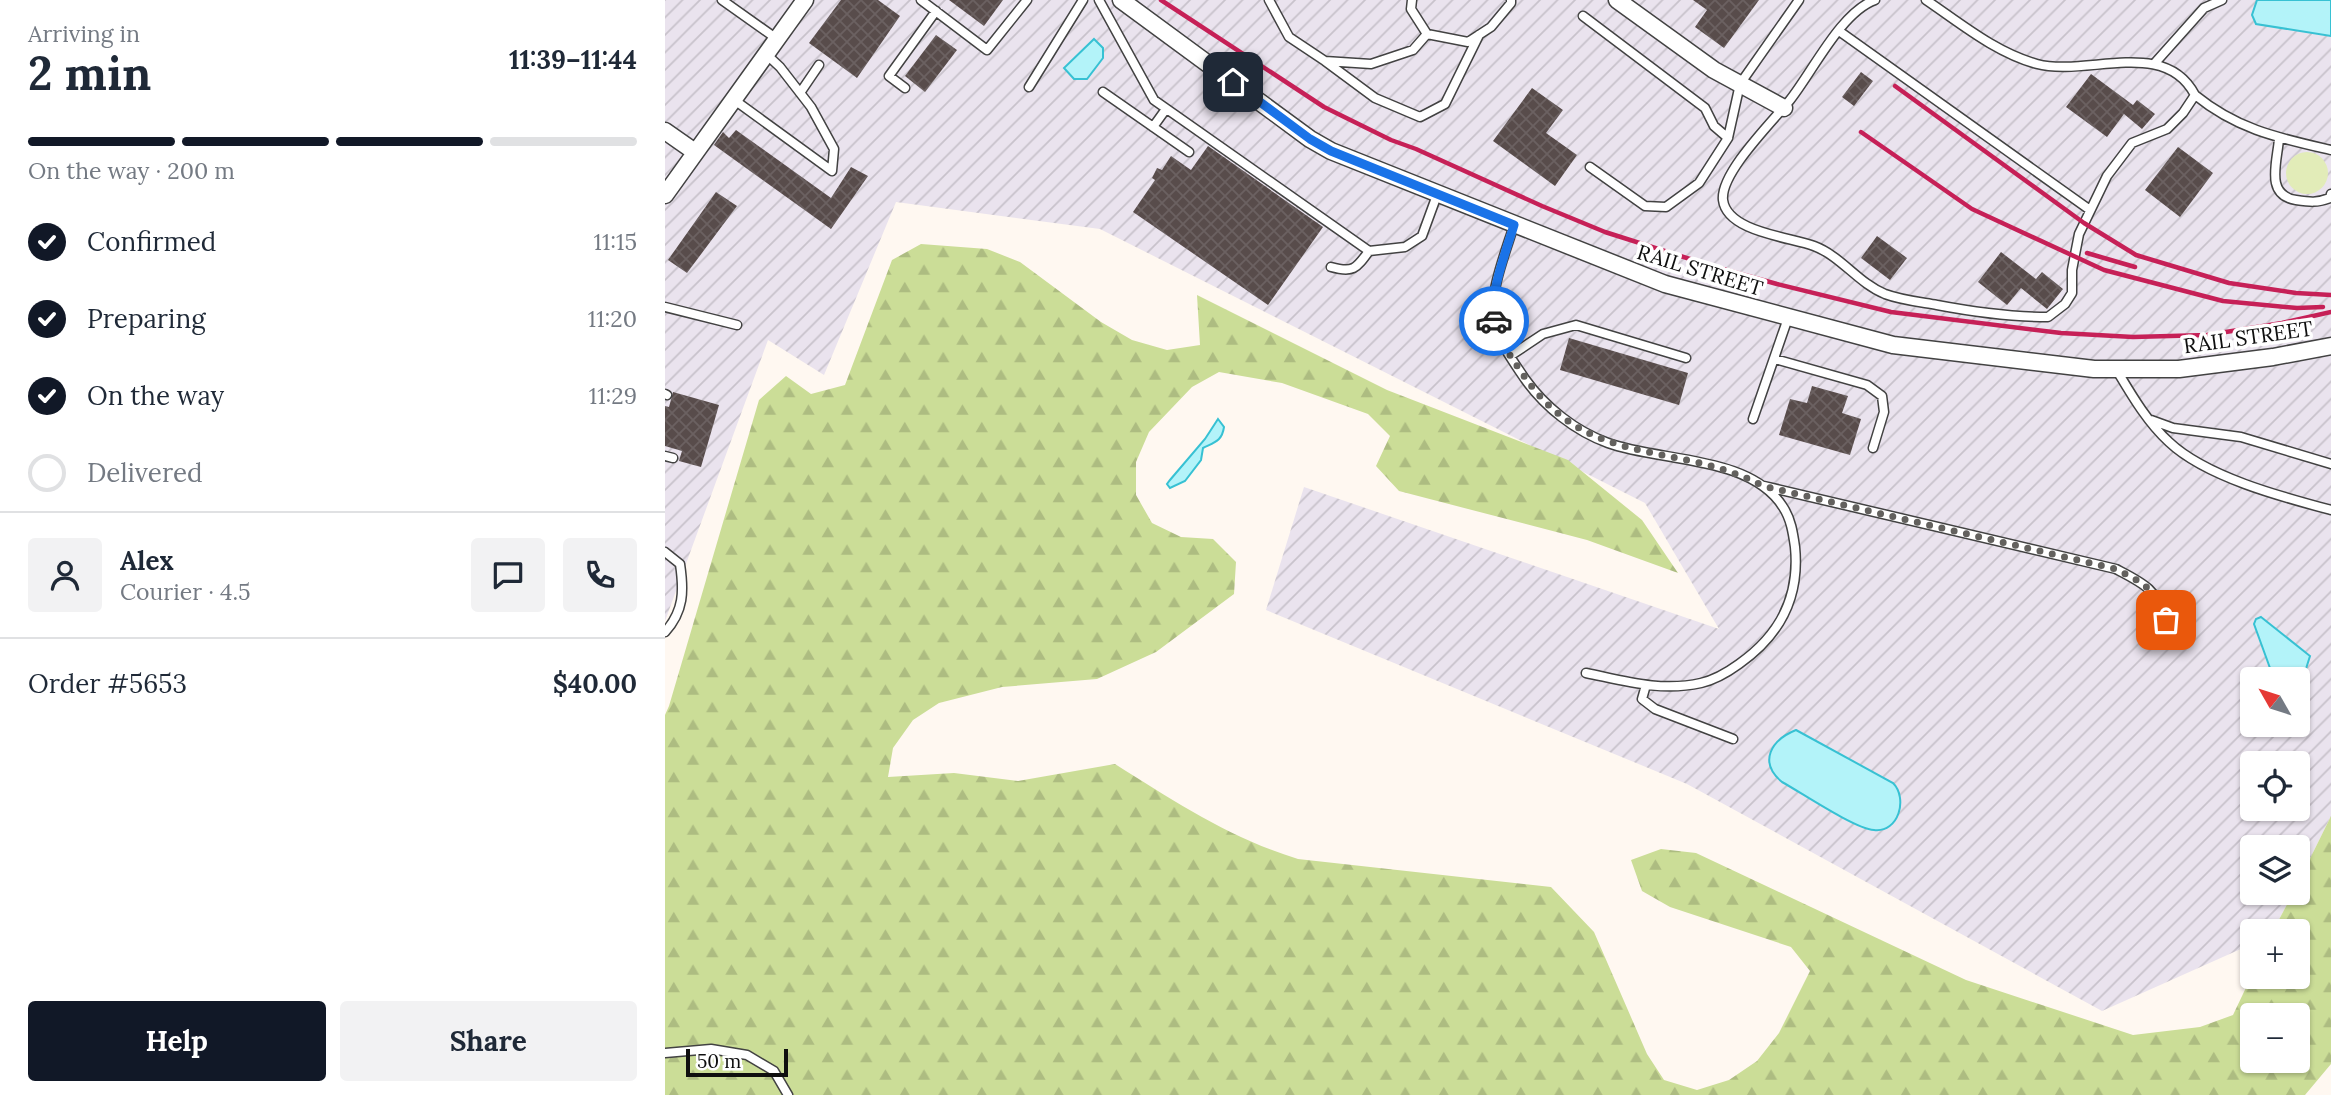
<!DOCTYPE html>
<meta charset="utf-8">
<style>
:root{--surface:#fff;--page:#f2f2f3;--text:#1f2937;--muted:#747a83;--line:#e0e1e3;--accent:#111827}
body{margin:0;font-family:Lora,serif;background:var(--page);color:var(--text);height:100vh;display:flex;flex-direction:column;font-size:26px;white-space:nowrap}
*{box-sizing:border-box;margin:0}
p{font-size:23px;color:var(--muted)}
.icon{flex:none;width:38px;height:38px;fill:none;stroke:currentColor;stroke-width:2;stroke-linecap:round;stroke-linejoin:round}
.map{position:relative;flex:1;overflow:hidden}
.drawer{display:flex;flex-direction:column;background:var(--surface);width:665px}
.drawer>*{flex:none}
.needle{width:46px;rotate:309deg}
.buttons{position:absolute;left:1575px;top:667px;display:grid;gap:14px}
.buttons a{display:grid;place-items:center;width:70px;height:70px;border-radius:7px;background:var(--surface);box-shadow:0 2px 5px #0004;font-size:35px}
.scale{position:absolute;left:21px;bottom:18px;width:102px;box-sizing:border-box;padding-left:7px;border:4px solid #0f0f0f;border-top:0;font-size:19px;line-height:24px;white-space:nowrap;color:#0f0f0f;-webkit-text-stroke:5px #fff;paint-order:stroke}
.pin{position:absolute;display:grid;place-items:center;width:60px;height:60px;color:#fff;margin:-30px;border-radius:14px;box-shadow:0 4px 10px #0006}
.courier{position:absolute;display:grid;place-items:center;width:70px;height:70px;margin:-35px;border:5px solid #1a73e8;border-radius:50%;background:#fff;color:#222;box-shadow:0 2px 9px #0007}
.summary em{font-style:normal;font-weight:700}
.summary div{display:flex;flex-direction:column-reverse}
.summary{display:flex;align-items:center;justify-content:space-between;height:119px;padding:0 28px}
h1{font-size:46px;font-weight:700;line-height:52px}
.bar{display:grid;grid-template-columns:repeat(4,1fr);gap:10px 7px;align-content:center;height:84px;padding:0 28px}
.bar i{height:9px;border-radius:5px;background:var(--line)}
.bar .active{background:var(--accent)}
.bar p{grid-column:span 4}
.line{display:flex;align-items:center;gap:18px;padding:0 28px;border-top:2px solid var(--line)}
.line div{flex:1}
.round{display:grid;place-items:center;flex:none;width:74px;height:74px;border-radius:7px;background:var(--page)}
ol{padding:0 28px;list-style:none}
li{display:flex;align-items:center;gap:21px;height:77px}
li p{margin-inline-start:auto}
li .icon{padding:7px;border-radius:50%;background:var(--accent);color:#fff;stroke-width:4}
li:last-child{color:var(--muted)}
li i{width:38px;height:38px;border:4px solid var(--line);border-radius:50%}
.primary-button{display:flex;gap:14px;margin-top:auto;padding:14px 28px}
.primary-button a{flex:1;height:80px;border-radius:7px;background:var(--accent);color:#fff;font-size:28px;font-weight:700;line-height:80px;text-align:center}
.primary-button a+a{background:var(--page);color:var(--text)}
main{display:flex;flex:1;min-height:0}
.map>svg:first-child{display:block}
.industrial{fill:url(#industrial-furrows);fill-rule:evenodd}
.grass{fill:#e2ecb8}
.forest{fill:url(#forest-firs);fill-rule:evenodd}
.water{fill:#b3f3f9;stroke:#37c1d3;stroke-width:2}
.building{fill:url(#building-cross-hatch)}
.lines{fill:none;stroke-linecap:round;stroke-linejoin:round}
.lane-casing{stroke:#424242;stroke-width:11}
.street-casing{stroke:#424242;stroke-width:19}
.lane{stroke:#fff;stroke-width:8}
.street{stroke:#fff;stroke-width:16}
.rail{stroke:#c62057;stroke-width:4.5}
.done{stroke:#63615e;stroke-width:7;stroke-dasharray:0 12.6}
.route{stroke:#1a73e8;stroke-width:9}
.labels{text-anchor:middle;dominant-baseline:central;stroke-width:7;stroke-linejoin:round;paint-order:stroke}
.street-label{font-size:21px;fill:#0f0f0f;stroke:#fff}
</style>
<main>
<section class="drawer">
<div class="summary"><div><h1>2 min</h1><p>Arriving in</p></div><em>11:39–11:44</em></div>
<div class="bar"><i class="active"></i><i class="active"></i><i class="active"></i><i></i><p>On the way · 200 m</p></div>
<ol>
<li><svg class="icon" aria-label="check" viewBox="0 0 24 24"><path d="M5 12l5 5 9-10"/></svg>Confirmed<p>11:15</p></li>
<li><svg class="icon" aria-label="check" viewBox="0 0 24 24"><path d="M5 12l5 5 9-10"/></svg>Preparing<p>11:20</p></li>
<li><svg class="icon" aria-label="check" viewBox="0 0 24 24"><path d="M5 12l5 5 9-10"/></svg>On the way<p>11:29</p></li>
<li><i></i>Delivered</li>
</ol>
<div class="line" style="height:126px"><a class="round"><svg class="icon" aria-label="person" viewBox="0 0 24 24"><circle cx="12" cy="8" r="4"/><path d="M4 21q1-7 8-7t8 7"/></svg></a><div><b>Alex</b><p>Courier · 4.5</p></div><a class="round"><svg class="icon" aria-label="chat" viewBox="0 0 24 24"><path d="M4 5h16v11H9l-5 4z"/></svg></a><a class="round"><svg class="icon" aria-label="phone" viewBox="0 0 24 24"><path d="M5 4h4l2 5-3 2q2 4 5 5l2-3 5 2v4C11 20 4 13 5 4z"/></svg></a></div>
<div class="line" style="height:91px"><div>Order #5653</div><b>$40.00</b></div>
<div class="primary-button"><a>Help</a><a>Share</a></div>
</section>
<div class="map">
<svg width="1666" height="1095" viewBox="0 0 1666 1095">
<defs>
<pattern id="industrial-furrows" width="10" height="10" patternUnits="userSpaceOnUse" patternTransform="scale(1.75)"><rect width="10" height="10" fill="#eae3ee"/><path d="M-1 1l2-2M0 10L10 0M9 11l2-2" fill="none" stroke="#c8c2cb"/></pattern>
<pattern id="forest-firs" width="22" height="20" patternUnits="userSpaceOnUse" patternTransform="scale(1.75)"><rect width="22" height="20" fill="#cbdd97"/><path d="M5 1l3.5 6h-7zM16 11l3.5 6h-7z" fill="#adbc81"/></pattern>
<pattern id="building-cross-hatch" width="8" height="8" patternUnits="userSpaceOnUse" patternTransform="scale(1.75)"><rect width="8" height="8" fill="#584c4b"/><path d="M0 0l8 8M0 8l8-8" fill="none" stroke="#6b6161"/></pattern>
</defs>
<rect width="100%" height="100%" fill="#fff8f1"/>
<path class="industrial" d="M 0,0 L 1666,0 L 1666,816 L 1633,883 L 1633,847 L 1587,847 L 1587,892 L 1628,893 L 1608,931 L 1587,931 L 1587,944 L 1437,1011 L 1022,784 L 601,610 L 639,487 L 1054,629 L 980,503 L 435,229 L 231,202 L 159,375 L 103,340 L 0,621 ZM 1587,679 L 1633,679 L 1633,724 L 1587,724 ZM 1587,763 L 1633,763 L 1633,808 L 1587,808 Z"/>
<path class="grass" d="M1621 173a21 21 0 1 1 42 0a21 21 0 1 1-42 0Z"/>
<path class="forest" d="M 256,244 L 322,249 L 355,262 L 436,322 L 467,340 L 502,350 L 535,345 L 532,295 L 722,390 L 903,460 L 977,520 L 1013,573 L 922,540 L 734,491 L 711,466 L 725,436 L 703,414 L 617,383 L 554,372 L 527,387 L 484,432 L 471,462 L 471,495 L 487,523 L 516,537 L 548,539 L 571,562 L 569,594 L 491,652 L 432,679 L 337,687 L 274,703 L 248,720 L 228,748 L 223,777 L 289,773 L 353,781 L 450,764 C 510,802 565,838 633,859 L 886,887 L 929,932 L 982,1054 L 999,1080 L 1032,1090 L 1064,1080 L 1092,1061 L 1114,1033 L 1145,971 L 1126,947 L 1005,907 L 977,891 L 966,860 L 996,849 L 1031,853 L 1301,980 L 1468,1035 L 1535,1027 L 1568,1015 L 1587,975 L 1633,976 L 1633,931 L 1608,931 L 1628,893 L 1633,892 L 1633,883 L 1666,816 L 1666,1064 L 1640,1095 L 0,1095 L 0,715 L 4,706 L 94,400 L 121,376 L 146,394 L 180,385 L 227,260 ZM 1587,1015 L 1633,1015 L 1633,1060 L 1587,1060 Z"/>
<path class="water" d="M 1592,0 L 1666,0 L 1666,36 L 1591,24 L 1587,15 Z
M 429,39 L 438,48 L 438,58 L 422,79 L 409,79 L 399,68 Z
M 553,419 L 559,427 C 557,441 550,442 538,448 L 536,460 L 520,481 L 505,488 L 502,484 L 505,480 L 540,439 Z
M 1596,617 L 1645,656 L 1633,694 L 1633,679 L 1609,679 L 1589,624 L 1591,619 Z
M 1131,730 L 1228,783 C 1243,798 1234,833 1209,830 C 1190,829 1137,793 1117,782 C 1093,762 1106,740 1131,730 Z"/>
<path class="building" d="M 176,0 L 213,0 L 235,16 L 192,78 L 144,43 Z
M 284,0 L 338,0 L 319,26 Z
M 1028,0 L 1094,0 L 1059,48 L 1030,27 L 1042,10 Z
M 271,35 L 292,50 L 260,92 L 240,76 Z
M 1196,72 L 1208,81 L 1189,106 L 1177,97 Z
M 1426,74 L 1468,105 L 1472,100 L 1490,114 L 1477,129 L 1459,114 L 1442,137 L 1401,107 Z
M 867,88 L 898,110 L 881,133 L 912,155 L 890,186 L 828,141 Z
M 71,130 L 166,198 L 186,167 L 203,176 L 166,229 L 49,145 L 58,132 L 64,138 Z
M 543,146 L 658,227 L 603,305 L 468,212 L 490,180 L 487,178 L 492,168 L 497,170 L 506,156 L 526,170 Z
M 1513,147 L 1548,173 L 1515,217 L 1480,190 Z
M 51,192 L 72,206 L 22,273 L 3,260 Z
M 1212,236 L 1242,258 L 1225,280 L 1196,258 Z
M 1336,252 L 1371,279 L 1377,272 L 1398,289 L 1382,309 L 1356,288 L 1342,305 L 1313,282 Z
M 904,338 L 1023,373 L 1014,405 L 895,370 Z
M 1147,386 L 1183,396 L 1177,413 L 1196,419 L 1185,455 L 1114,435 L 1125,399 L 1142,403 Z
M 8,392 L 54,405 L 36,467 L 14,461 L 17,451 L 0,446 L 0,406 L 4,407 Z"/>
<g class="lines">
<defs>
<path id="lane" d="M 57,0 L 112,39
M 256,0 L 322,50 L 362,0
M 434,0 L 489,100 L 704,251 L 740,247 L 757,236 L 772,195
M 604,0 L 624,37 L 660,61 L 706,64 L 748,50 L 762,34
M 747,0 L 746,9 L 762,34 L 803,42 L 826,27 L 846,3 L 846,0
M 1210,0 C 1176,12 1148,71 1125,100 C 1108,121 1055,173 1058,200 C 1062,232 1125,237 1149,246 C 1176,256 1193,283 1220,294 C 1236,300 1255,302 1272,305 C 1309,312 1345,317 1383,317 L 1400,304 L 1407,293 L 1407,270 L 1414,234 L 1442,176 L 1467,143 L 1502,129 L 1518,113 L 1530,95 C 1500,37 1422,77 1372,64 C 1331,53 1295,23 1261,0
M 918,16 L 1040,108 L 1049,126 L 1063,138
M 1174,31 L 1425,210
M 660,61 L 710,98 L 755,117 L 780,104 L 814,35
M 1489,64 L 1539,8 L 1557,0
M 364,87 L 418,0
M 240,88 L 224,76 L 271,11
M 438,92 L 524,152
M 135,93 L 154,65
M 1530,95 C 1573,130 1614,138 1666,150
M 68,99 L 167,171 L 169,149 L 146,107 L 115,67 L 101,54
M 488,127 L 501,109
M 1614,139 C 1612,163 1600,195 1631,200 C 1645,202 1652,203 1665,198 L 1666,194
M 925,167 L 980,206 L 1001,207 L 1034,183 L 1063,138 L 1075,84 L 1134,0
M 849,225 C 841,251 825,291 828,318 C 832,340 848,361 860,379 C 880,407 910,431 943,443 C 995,462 1085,455 1118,507 C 1126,519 1128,533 1130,547 C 1135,597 1114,636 1074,664 C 1063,672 1049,680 1036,683 C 996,692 960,681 921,673
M 666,267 C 688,273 691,269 704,251
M 0,307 L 72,325
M 845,356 L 878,334 L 911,325 L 1021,358
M 1110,359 L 1202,385 L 1217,396 L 1219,412 L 1208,448
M 1451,369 C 1466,394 1482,422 1504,442 C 1541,477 1617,497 1666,510
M 0,394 L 2,395
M 1088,419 L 1123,318
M 1486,420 L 1508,428 L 1576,437 L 1666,464
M 0,456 L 8,458
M 1099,486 L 1451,569 C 1478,583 1492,589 1501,620
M 0,552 L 15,564 C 19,591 19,611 0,632
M 981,685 L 977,699 L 990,709 L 1068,739
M 0,1053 L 46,1049 L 82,1055 L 109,1071 L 123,1095"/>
<path id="street" d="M 456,0 L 645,139 L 666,151 L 1000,284 L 1228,345 L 1429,369 L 1514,369 L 1608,357 L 1666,346
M 952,0 L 1049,70 L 1119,108
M 0,131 L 30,152
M 0,195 L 140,0"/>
</defs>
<use href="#lane" class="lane-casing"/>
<use href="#street" class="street-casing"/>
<use href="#lane" class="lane"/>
<use href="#street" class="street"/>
<path class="rail" d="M 496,0 L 659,107 L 726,140 L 751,149 L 877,206 L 940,232 L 1047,266 L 1112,284 L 1226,312 L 1396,333 L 1468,337 L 1542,335 L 1617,323 L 1666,312
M 1230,86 L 1419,223 L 1471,255 L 1564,283 L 1631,293 L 1666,295
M 1196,132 L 1307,209 L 1439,270 L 1558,301 L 1632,308 L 1658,307
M 1422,253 L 1470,267"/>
</g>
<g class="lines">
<path class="done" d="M 829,321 C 834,340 846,357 857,373 C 923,471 1008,439 1098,486 L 1451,569 C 1478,583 1492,589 1501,620"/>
<path class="route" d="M 568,82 L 645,139 L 666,151 L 849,225 C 841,252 824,294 829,321"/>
</g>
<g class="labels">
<g class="street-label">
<text transform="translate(1035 270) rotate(17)">RAIL STREET</text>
<text transform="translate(1583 337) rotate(-8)">RAIL STREET</text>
</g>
</g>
</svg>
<div class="buttons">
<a><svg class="needle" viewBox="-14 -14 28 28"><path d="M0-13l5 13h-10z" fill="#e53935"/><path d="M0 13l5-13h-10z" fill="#747a83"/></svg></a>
<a><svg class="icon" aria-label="locate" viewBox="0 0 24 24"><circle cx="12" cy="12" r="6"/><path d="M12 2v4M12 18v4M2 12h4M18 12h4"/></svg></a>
<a><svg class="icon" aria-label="layers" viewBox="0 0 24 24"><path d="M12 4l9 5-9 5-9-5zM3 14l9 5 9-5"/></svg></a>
<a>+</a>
<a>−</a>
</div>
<div class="scale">50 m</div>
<div class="pin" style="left:1501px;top:620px;background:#ea580c"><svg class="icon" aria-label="bag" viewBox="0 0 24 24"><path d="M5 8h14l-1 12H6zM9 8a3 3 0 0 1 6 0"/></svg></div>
<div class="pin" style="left:568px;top:82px;background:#1f2937"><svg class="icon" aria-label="home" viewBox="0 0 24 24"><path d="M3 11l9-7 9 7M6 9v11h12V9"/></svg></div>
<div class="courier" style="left:829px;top:321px"><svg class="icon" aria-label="car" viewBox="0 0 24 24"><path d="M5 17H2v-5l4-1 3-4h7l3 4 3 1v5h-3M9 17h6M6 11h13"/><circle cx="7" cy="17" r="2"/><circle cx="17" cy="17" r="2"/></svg></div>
</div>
</main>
